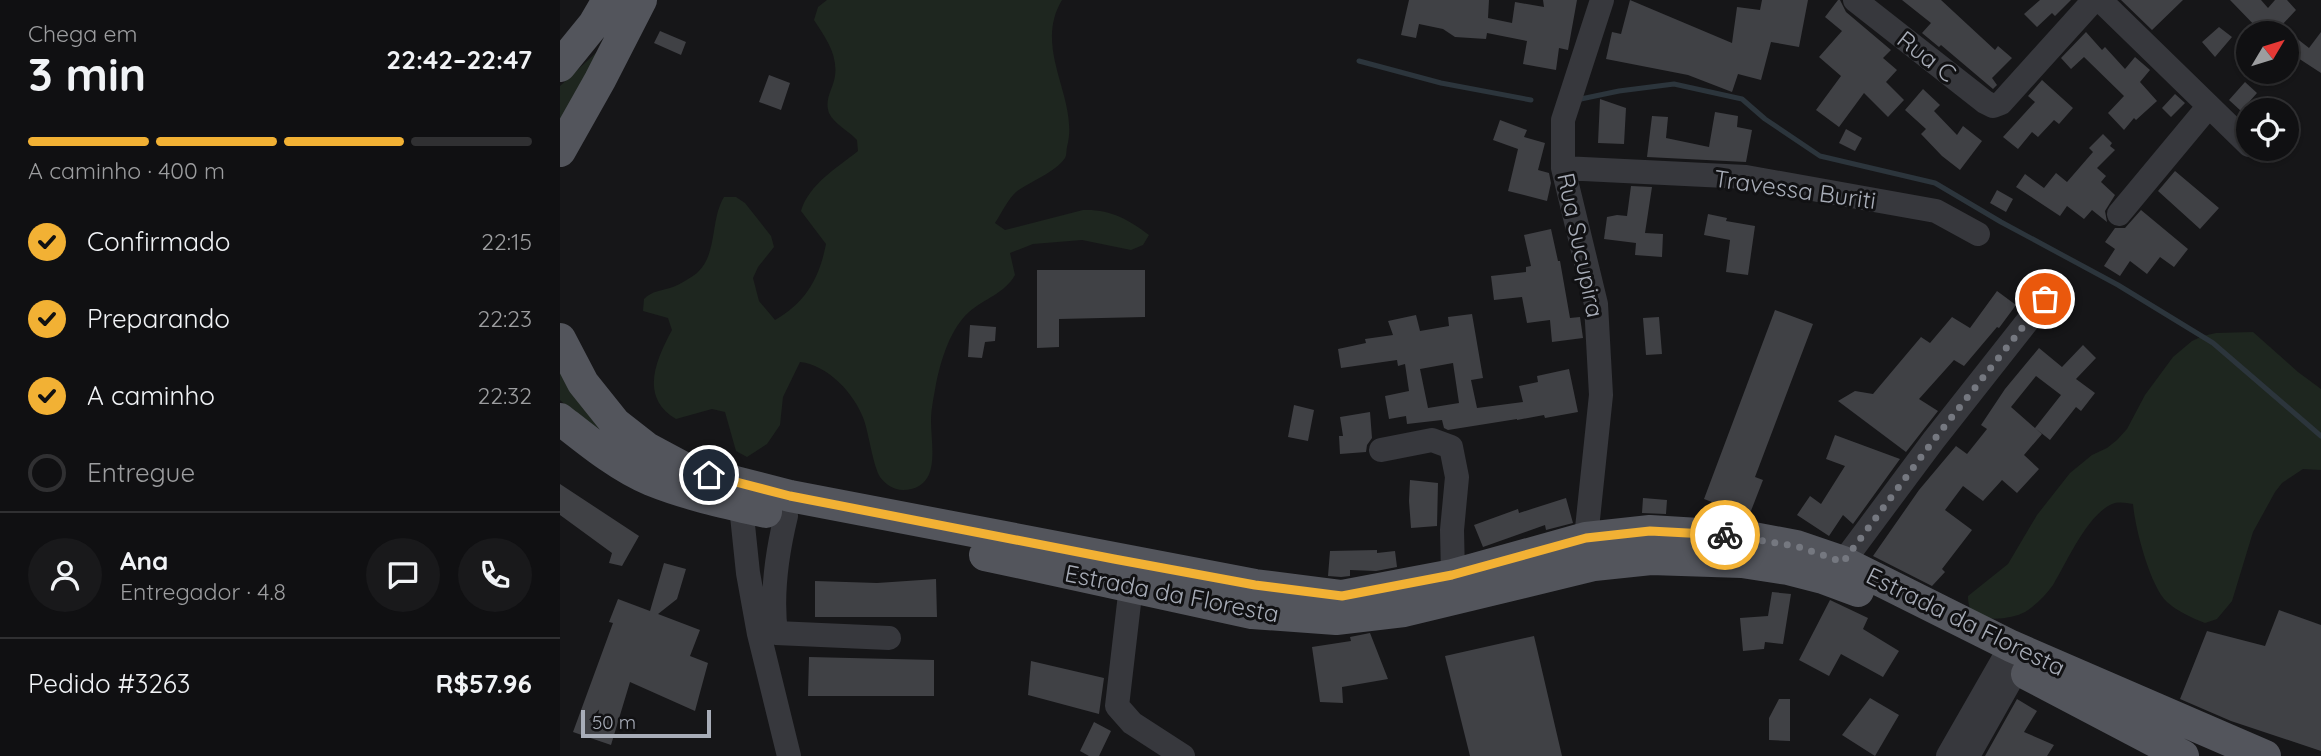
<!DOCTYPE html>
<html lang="pt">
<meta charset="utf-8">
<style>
:root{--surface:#101012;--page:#19191b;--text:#f1f3f6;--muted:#9c9d9f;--line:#303032;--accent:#f2b134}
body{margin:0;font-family:Quicksand,sans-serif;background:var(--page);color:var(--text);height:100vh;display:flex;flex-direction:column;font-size:26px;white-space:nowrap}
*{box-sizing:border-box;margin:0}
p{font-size:23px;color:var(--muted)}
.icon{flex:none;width:38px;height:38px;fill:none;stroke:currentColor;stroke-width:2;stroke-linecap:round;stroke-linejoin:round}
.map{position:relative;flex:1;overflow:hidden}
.sheet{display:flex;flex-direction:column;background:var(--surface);width:560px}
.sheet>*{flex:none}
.needle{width:46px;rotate:52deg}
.fabs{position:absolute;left:1676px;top:21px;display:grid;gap:14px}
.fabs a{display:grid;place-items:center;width:63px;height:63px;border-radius:50%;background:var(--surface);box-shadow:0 2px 5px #0004,0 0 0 2px var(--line);font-size:35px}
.scale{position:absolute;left:21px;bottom:18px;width:130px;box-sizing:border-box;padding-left:7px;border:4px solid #a8adb8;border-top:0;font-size:19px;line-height:24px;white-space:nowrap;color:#a8adb8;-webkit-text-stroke:5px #111113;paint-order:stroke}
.pin{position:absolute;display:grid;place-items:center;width:60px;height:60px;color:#fff;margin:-30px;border:4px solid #fff;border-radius:50%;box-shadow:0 2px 7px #0007}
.courier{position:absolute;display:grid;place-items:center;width:70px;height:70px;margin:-35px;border:5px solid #f2b134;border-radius:50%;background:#fff;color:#222;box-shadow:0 2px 9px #0007}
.headline em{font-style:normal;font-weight:700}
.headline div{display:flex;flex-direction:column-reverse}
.headline{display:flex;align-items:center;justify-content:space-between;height:119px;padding:0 28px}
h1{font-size:46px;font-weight:700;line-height:52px}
.bar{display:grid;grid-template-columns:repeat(4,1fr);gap:10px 7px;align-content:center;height:84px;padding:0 28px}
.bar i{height:9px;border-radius:5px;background:var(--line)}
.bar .on{background:var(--accent)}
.bar p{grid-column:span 4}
.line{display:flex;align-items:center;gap:18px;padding:0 28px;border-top:2px solid var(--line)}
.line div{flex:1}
.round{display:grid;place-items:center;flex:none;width:74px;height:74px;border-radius:37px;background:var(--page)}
ol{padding:0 28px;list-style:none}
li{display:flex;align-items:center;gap:21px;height:77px}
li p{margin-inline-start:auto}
li .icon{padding:7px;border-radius:50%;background:var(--accent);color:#111;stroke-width:4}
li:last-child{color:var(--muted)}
li i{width:38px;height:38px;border:4px solid var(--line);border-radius:50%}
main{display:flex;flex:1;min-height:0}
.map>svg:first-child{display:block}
.green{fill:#1e261f}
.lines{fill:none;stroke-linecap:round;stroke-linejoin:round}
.stream{stroke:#2c353c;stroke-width:5}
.building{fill:#404145;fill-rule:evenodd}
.minor{stroke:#37383d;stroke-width:24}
.major{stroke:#53555c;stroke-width:32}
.done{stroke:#757880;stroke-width:7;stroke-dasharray:0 12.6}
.route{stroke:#f2b134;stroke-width:9}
.labels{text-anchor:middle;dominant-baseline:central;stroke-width:6;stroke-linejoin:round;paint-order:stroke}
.street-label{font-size:24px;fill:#a8adb8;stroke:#111113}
</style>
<main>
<section class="sheet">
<div class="headline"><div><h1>3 min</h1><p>Chega em</p></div><em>22:42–22:47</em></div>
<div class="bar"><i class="on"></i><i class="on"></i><i class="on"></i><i></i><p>A caminho · 400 m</p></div>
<ol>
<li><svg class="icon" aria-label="check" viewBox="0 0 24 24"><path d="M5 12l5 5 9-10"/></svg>Confirmado<p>22:15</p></li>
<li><svg class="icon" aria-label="check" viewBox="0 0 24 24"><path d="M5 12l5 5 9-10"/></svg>Preparando<p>22:23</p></li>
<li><svg class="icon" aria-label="check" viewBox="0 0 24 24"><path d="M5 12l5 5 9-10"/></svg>A caminho<p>22:32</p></li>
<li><i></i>Entregue</li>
</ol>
<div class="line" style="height:126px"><a class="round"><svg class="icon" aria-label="person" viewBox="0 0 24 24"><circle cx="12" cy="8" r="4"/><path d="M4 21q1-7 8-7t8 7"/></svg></a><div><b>Ana</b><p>Entregador · 4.8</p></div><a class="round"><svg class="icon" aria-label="chat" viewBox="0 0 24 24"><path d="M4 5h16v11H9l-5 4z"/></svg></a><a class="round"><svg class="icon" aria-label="phone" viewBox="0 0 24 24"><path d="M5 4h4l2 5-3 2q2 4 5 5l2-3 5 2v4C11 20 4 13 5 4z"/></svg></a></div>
<div class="line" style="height:91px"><div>Pedido #3263</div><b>R$57.96</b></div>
</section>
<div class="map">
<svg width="1761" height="756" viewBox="0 0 1761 756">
<rect width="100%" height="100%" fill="#161618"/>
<path class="green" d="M 267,0 L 502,0 C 472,50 520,99 507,147 C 506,151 507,155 505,158 C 496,172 469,182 456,192 C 448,199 441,214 435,223 L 445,230 L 523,210 C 550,209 568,219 589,235 L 583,245 L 571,250 L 522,240 L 473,244 L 450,253 L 455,275 C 444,294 425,298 409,312 C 390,329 381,360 376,384 C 374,396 371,409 371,421 C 371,446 382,489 343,490 C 334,490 325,484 320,477 C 313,465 309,435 304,420 C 295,394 268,365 240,362 L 223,397 L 220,425 L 207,444 L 187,457 L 176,451 L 165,412 L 152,409 L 116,419 C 79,397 96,360 112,330 L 108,318 L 83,311 L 84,299 C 93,290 102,291 113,287 C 121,284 130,278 137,273 C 158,254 150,220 164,197 L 176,197 L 185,203 L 211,236 L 214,247 L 198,267 L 193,278 L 199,301 L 215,320 C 246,302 259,279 266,244 L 241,211 C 249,184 277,168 298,151 L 297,140 C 289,131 274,124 269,113 C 264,99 273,89 275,76 C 278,54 265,37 254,20 L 258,7 Z
M 39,50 L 0,121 L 0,86 Z
M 1693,332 L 1738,372 L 1761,389 L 1761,470 L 1743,469 L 1722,483 L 1715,492 L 1693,532 L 1672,601 L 1657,619 L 1645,623 C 1632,618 1617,611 1607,602 C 1590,586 1575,528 1573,504 C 1566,503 1559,501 1552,504 C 1527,515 1507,562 1493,585 C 1486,595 1476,605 1465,612 C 1454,618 1429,622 1417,615 C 1409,611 1408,603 1408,596 L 1448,564 L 1477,515 L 1510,473 L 1532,455 L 1547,448 L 1557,440 L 1567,429 L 1585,395 L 1613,357 L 1632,341 L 1643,336 L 1656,333 Z
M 0,364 L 101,466 L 24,422 L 0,400 Z"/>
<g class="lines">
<path class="stream" d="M 799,61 L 881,83 L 971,100
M 1016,100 L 1059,91 L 1114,84 L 1182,99 L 1205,119 L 1260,156 L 1375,183 L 1441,222 L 1558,285 L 1653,343 L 1761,436"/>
</g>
<path class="building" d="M 849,0 L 929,0 L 928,18 L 952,23 L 955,2 L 984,7 L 983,0 L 1017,0 L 1008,50 L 999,48 L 996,70 L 963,64 L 967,41 L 927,33 L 926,39 L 895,37 L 883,29 L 859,24 L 856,38 L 841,35 Z
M 1070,0 L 1172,43 L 1177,7 L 1200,10 L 1202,0 L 1248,0 L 1239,47 L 1211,42 L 1201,80 L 1178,74 L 1172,92 L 1128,75 L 1046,59 L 1052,32 L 1061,34 Z
M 1278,0 L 1280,0 L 1286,12 L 1331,50 L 1323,58 L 1337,70 L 1326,82 L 1344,100 L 1328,117 L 1304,93 L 1279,127 L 1256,110 L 1281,76 L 1259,57 L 1282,31 L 1265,17 Z
M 1342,0 L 1381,0 L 1435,50 L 1438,46 L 1452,58 L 1432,78 L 1437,85 L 1433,89 L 1381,45 L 1379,47 L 1362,33 L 1371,23 Z
M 1480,0 L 1511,0 L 1495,16 L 1492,13 L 1477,27 L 1464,14 Z
M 1561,0 L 1623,0 L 1592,30 Z
M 1670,0 L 1701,0 L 1708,8 L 1715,0 L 1727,0 L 1736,10 L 1721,26 L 1749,48 L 1761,32 L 1761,73 L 1738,58 L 1727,71 L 1727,33 L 1702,33 Z
M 1659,27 L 1672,37 L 1655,57 L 1642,42 Z
M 100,31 L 126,42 L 121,55 L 94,43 Z
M 1526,32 L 1542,50 L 1545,47 L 1565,69 L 1575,57 L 1590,70 L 1580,82 L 1597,101 L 1576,120 L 1574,118 L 1564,130 L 1548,113 L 1564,96 L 1524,57 L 1511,69 L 1501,58 Z
M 209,75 L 230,83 L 221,110 L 199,102 Z
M 1482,80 L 1513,108 L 1499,124 L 1494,120 L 1478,137 L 1472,132 L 1458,149 L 1443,137 L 1475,102 L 1468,96 Z
M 1685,82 L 1697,93 L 1681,111 L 1669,100 Z
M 1363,89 L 1380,105 L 1374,111 L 1397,135 L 1403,126 L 1422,141 L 1400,170 L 1382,156 L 1361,134 L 1366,129 L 1345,110 Z
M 1615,94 L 1625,103 L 1611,117 L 1602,108 Z
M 1040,99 L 1066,108 L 1064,144 L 1038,143 Z
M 1155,112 L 1178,116 L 1177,127 L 1192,130 L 1186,162 L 1087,157 L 1092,116 L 1108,117 L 1106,138 L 1149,147 Z
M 940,120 L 967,130 L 964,137 L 985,143 L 978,170 L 989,173 L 991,183 L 987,201 L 948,191 L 958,149 L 933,140 Z
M 1286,129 L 1302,138 L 1295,151 L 1279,143 Z
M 1543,134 L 1552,143 L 1550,146 L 1555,150 L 1537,168 L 1546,176 L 1541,182 L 1555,195 L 1545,211 L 1547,222 L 1532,210 L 1524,219 L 1507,206 L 1500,216 L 1456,187 L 1465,174 L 1484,188 L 1496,173 L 1507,182 L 1533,152 L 1529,148 Z
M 1615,171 L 1659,208 L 1640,229 L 1598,191 Z
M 1071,186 L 1092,187 L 1085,233 L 1103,234 L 1102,257 L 1075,255 L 1076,243 L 1044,239 L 1047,217 L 1057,215 L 1067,216 Z
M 1437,190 L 1453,199 L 1446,212 L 1430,203 Z
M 1581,210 L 1628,249 L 1614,267 L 1600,257 L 1587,274 L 1570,261 L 1560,276 L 1544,266 L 1555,249 L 1545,242 L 1555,228 L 1565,228 Z
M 1148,214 L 1167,218 L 1166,221 L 1195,226 L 1188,275 L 1166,272 L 1170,240 L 1144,235 Z
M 991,229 L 998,261 L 1000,261 L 1010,318 L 1020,317 L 1023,338 L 992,342 L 990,320 L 967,323 L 962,297 L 934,300 L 931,276 L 966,272 L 966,267 L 971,266 L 964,235 Z
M 477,270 L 585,270 L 585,317 L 499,319 L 499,347 L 477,348 Z
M 1437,291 L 1456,305 L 1439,328 L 1437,327 L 1404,366 L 1394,360 L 1359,399 L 1378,411 L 1346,452 L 1278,401 L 1295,391 L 1313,394 L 1361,337 L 1370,343 L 1392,317 L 1410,328 Z
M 1215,310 L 1253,324 L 1195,477 L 1203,480 L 1189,516 L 1144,499 Z
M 912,314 L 923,378 L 911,380 L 917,408 L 963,402 L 959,386 L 978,382 L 977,376 L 1009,369 L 1018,412 L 985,418 L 984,415 L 957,420 L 957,419 L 888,430 L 884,428 L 882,420 L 847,424 L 846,416 L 829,419 L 825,396 L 849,391 L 845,364 L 838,366 L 837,360 L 781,368 L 778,349 L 806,343 L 805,339 L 833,335 L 828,321 L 856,315 L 860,331 L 889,326 L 888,317 ZM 893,363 L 899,403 L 868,408 L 860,369 Z
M 1099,317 L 1102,354 L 1086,355 L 1083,318 Z
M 410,325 L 436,327 L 435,341 L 425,342 L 422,358 L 408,357 Z
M 1523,345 L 1536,358 L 1516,379 L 1535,393 L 1521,411 L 1516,407 L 1490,440 L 1475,428 L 1482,434 L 1464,455 L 1479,469 L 1457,493 L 1442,480 L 1423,501 L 1403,486 L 1385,510 L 1412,530 L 1382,569 L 1385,572 L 1372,586 L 1313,556 L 1359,490 L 1396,446 L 1407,454 L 1427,429 L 1421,425 L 1445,389 L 1479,348 L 1502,367 ZM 1476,376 L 1501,395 L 1475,428 L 1451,407 Z
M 734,405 L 754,410 L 748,441 L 728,437 Z
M 810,412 L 812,438 L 807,445 L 806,452 L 780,454 L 779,436 L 783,436 L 780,417 Z
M 1275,435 L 1340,459 L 1293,524 L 1283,515 L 1269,536 L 1237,515 L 1250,496 L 1261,504 L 1285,466 L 1266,459 Z
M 850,480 L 878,483 L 877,526 L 851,528 L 849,501 Z
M 0,484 L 79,536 L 62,566 L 49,563 L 52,553 L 0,515 Z
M 1006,498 L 1013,523 L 986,530 L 985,525 L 923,547 L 914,525 L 958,509 L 959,513 Z
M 1083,498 L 1107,500 L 1106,514 L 1082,513 Z
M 817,550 L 817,553 L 835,551 L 837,567 L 816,571 L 790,570 L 790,576 L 781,577 L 768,576 L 770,551 Z
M 104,563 L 126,569 L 117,599 L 98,614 L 140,630 L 130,656 L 148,663 L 135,711 L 70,682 L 51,745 L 13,732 L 53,623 L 49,622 L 58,599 L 90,611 Z
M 376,579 L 377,617 L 255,617 L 255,581 L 317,583 Z
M 1212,592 L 1231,594 L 1223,644 L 1205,642 L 1204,649 L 1183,651 L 1180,618 L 1208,616 Z
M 1270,600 L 1308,618 L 1303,629 L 1339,651 L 1323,677 L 1281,654 L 1269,676 L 1239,660 Z
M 1719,610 L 1761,625 L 1761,751 L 1671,721 L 1620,699 L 1647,631 L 1705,646 Z
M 810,633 L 828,679 L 782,687 L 783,703 L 760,702 L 752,647 L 791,641 L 790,637 Z
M 974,636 L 1002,756 L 910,756 L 885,656 Z
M 249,657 L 374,660 L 374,696 L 248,696 Z
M 471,661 L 544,678 L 539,714 L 468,695 Z
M 1310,698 L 1339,715 L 1315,756 L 1282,735 Z
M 1219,699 L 1230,699 L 1230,741 L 1209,740 L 1209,718 Z
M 1457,699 L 1477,711 L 1464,732 L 1494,745 L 1487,756 L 1425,756 Z
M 534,722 L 551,731 L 539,756 L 529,756 L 520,751 Z"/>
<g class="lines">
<path class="minor" d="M 1295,0 L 1425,102 L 1433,106 L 1441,103 L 1534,0
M 1540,0 L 1689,145
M 1003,168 L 1186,177 L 1376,211 L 1418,234
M 1559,214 L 1648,107
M 821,450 L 872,440 L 891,447 L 897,477 L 892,530 L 893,575
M 181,506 L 188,573 L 199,634 L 229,756
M 226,516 C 217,553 211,595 216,633 L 329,638
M 1026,538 L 1041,395 L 1036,304 L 1003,168 L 1003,120 L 1042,0
M 1283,562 L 1373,441 L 1485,299
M 571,586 L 557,706 L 572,723 L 623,756
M 1388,756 L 1451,646
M 1408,756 L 1466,653"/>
<path class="major" d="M 0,66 L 34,24 L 48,0
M 0,151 L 40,80 L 81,0
M 0,339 L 23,383 L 55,423 L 87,448 L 128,470 L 230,496 L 695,585 L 782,596 L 893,575 L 1026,538 L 1090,531 L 1188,537 L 1236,546 L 1283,562 L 1451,646 L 1705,756
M 0,419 C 28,441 58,466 91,480 C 128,495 167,503 206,512
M 425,555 L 692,613 L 776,619 L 844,611 L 1034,565 L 1091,559 L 1182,562 L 1228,569 L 1263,578 L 1298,591
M 1467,674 L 1623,756"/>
</g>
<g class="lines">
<path class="done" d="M 1165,535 L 1236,546 L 1283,562 L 1373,441 L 1485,299"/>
<path class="route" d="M 149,475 L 230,496 L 554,559 L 695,585 L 782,596 L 892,575 L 1026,538 L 1090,531 L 1165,535"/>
</g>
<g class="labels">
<g class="street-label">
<text transform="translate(1367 56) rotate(38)">Rua C</text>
<text transform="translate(1235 189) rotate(8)">Travessa Buriti</text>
<text transform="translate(1021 245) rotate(78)">Rua Sucupira</text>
<text transform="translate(612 593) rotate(11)">Estrada da Floresta</text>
<text transform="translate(1406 621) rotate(26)">Estrada da Floresta</text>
</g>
</g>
</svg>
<div class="fabs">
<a><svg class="needle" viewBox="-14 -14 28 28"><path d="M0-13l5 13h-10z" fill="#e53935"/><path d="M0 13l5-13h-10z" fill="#9c9d9f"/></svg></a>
<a><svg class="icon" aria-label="locate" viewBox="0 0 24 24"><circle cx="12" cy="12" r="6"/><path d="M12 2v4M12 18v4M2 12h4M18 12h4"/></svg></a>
</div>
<div class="scale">50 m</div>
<div class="pin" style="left:1485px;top:299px;background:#ea580c"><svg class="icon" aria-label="bag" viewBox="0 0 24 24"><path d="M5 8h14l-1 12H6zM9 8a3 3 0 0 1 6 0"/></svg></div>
<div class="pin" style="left:149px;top:475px;background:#1f2937"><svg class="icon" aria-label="home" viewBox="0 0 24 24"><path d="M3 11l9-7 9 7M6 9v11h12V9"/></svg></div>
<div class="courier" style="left:1165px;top:535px"><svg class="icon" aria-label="bike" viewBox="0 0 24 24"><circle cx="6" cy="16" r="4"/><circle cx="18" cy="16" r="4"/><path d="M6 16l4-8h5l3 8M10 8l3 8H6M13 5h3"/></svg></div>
</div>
</main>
